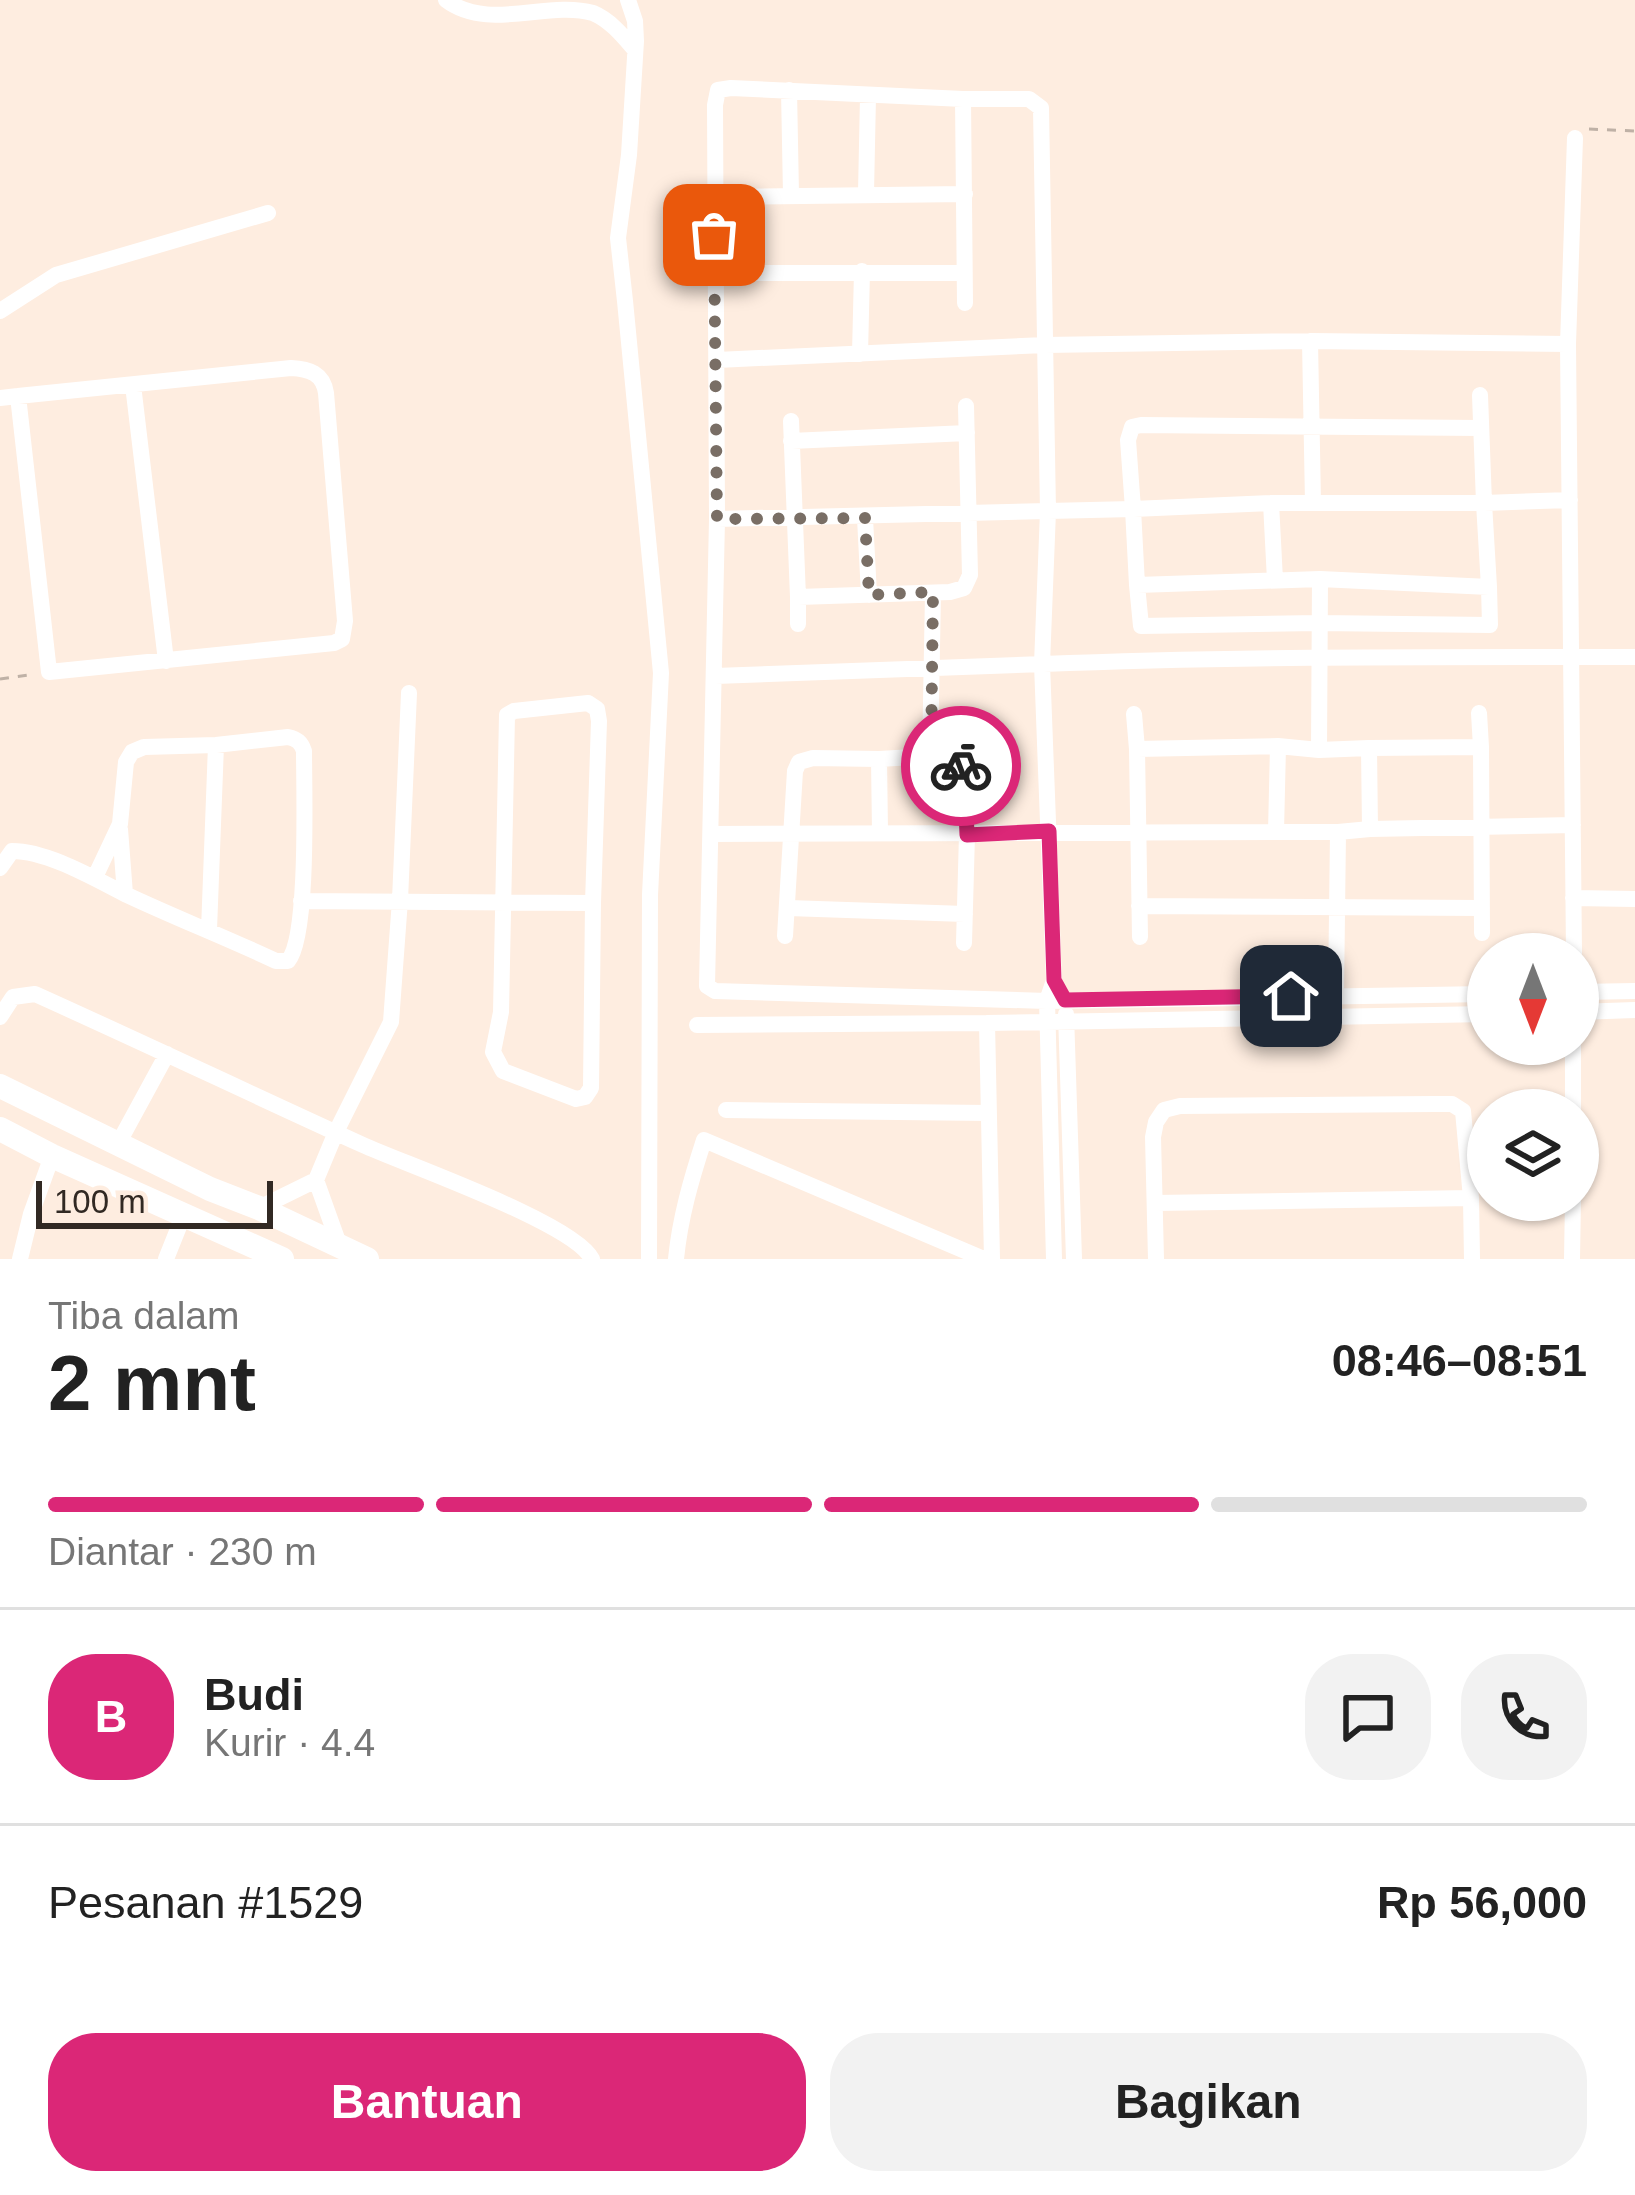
<!DOCTYPE html>
<html lang="id">
<meta charset="utf-8">
<style>
:root{--surface:#fff;--page:#f2f2f2;--text:#222;--muted:#767676;--line:#e0e0e0;--accent:#db2777}
body{margin:0;font-family:Helvetica,sans-serif;background:var(--page);color:var(--text);height:100vh;display:flex;flex-direction:column;font-size:45px;white-space:nowrap}
*{box-sizing:border-box;margin:0}
p{font-size:39px;color:var(--muted)}
.icon{flex:none;width:66px;height:66px;fill:none;stroke:currentColor;stroke-width:2;stroke-linecap:round;stroke-linejoin:round}
.map{position:relative;height:1259px;overflow:hidden}
.panel{display:flex;flex-direction:column;background:var(--surface);flex:1}
.panel>*{flex:none}
.needle{width:78px;rotate:180deg}
.fabs{position:absolute;left:1467px;top:933px;display:grid;gap:24px}
.fabs a{display:grid;place-items:center;width:132px;height:132px;border-radius:50%;background:var(--surface);box-shadow:0 3px 9px #0004;font-size:60px}
.scale{position:absolute;left:36px;bottom:30px;width:237px;box-sizing:border-box;padding-left:12px;border:6px solid #312923;border-top:0;font-size:33px;line-height:42px;white-space:nowrap;color:#312923;-webkit-text-stroke:9px #feede0;paint-order:stroke}
.pin{position:absolute;display:grid;place-items:center;width:102px;height:102px;color:#fff;margin:-51px;border-radius:24px;box-shadow:0 6px 18px #0006}
.courier{position:absolute;display:grid;place-items:center;width:120px;height:120px;margin:-60px;border:9px solid #db2777;border-radius:50%;background:#fff;color:#222;box-shadow:0 3px 15px #0007}
.headline em{font-style:normal;font-weight:700}
.headline div{display:flex;flex-direction:column-reverse}
.headline{display:flex;align-items:center;justify-content:space-between;height:204px;padding:0 48px}
h1{font-size:78px;font-weight:700;line-height:90px}
.bar{display:grid;grid-template-columns:repeat(4,1fr);gap:18px 12px;align-content:center;height:144px;padding:0 48px}
.bar i{height:15px;border-radius:9px;background:var(--line)}
.bar .selected{background:var(--accent)}
.bar p{grid-column:span 4}
.line{display:flex;align-items:center;gap:30px;padding:0 48px;border-top:3px solid var(--line)}
.line div{flex:1}
.round{display:grid;place-items:center;flex:none;width:126px;height:126px;border-radius:48px;background:var(--page)}
.cta{display:flex;gap:24px;margin-top:auto;padding:24px 48px}
.cta a{flex:1;height:138px;border-radius:48px;background:var(--accent);color:#fff;font-size:48px;font-weight:700;line-height:138px;text-align:center}
.cta a+a{background:var(--page);color:var(--text)}
.map>svg:first-child{display:block}
.lines{fill:none;stroke-linecap:round;stroke-linejoin:round}
.path{stroke:#bfb1a6;stroke-width:3;stroke-dasharray:9 9;stroke-linecap:butt}
.minor{stroke:#fff;stroke-width:16}
.highway{stroke:#fff;stroke-width:24}
.done{stroke:#796e65;stroke-width:12;stroke-dasharray:0 21.6}
.route{stroke:#db2777;stroke-width:15}
</style>
<div class="map">
<svg width="1635" height="1259" viewBox="0 0 1635 1259">
<rect width="100%" height="100%" fill="#feede0"/>
<g class="lines">
<path class="path" d="M 1589,129 L 1635,131
M 0,679 L 35,674"/>
<path class="minor" d="M 446,0 C 488,32 547,0 593,13 C 610,20 623,36 635,50
M 628,0 L 635,21 L 636,41 L 629,155 L 618,238 L 625,301 L 661,673 L 650,895 L 649,1259
M 789,90 L 791,195
M 963,99 L 965,303
M 866,193 L 868,96
M 714,197 L 965,194
M 714,273 L 964,273
M 0,311 L 56,275 L 268,213
M 1310,341 L 1313,503
M 860,354 L 862,271
M 717,360 L 1045,345 L 1310,341 L 1568,344
M 133,385 L 166,661
M 1480,395 L 1484,503 L 1570,500
M 0,398 L 18,396 L 291,368 C 309,369 323,373 326,393 L 345,621 L 342,639 L 334,643 L 49,672 L 18,396
M 791,421 L 798,597 L 950,592 L 964,588 L 970,575 L 966,406
M 791,441 L 967,433
M 1271,503 L 1275,580
M 865,518 L 869,595
M 717,519 L 1133,509 L 1128,440 L 1132,427 L 1141,425 L 1481,428
M 1320,579 L 1137,585 L 1133,509 L 1271,503 L 1484,503 L 1489,587 L 1320,579 L 1319,750 L 1369,748 L 1370,829 L 1338,832 L 1336,995
M 1137,585 L 1141,626 L 1318,623 L 1490,625 L 1489,587
M 933,593 L 930,756 C 945,757 959,758 964,773 L 967,834 L 964,943
M 798,597 L 798,624
M 715,676 C 825,673 934,668 1043,664 C 1240,656 1438,657 1635,657
M 588,703 L 597,709 L 599,721 L 593,903 L 591,1088 L 585,1097 L 576,1099 L 503,1071 L 493,1052 L 501,1012 L 507,715 L 514,711 Z
M 1479,713 L 1481,747
M 1134,714 L 1137,749
M 1369,748 L 1481,747 L 1482,933
M 1319,750 L 1278,746 L 1276,832 L 1338,832
M 879,759 L 880,832
M 120,829 L 125,894
M 1370,829 L 1573,825
M 711,834 L 1276,832
M 0,868 L 12,851 C 48,851 95,879 127,895 C 176,918 227,938 276,961 L 288,961 C 309,937 304,790 304,751 C 301,742 297,739 288,737 L 216,745 L 144,747 L 132,752 L 126,762 L 120,824 L 95,877
M 1573,898 L 1635,899
M 301,901 L 593,903
M 1139,906 L 1482,908
M 788,908 L 965,914
M 209,930 L 216,745
M 785,936 L 795,771 L 799,762 L 813,758 L 879,759 L 930,756
M 1140,937 L 1137,749 L 1278,746
M 1574,954 L 1568,344 L 1575,138
M 1578,992 L 1635,991
M 1578,1012 L 1635,1010
M 1066,1014 L 1074,1259
M 0,1017 L 13,997 L 35,994 C 144,1043 253,1095 363,1145 C 407,1165 574,1223 592,1259
M 987,1023 L 1488,1014
M 697,1025 L 987,1023 L 992,1259
M 726,1110 L 989,1113
M 1573,1110 L 1573,1044
M 118,1144 L 167,1054
M 316,1180 L 340,1247
M 1155,1203 L 1471,1198
M 259,1208 L 316,1180 L 336,1132 L 391,1022 L 400,900 L 409,693
M 20,1259 L 31,1214 L 52,1156
M 166,1259 L 184,1214
M 676,1259 C 680,1218 691,1180 704,1140 L 984,1259
M 1054,1259 L 1047,1001 L 1054,980 L 1042,664 L 1048,511 L 1041,108 L 1029,99 L 963,99 L 731,88 L 718,90 L 715,105 L 717,519 L 707,986 L 715,991 L 1047,1001 L 1488,994
M 1156,1259 L 1153,1137 L 1156,1122 L 1164,1110 L 1180,1106 L 1435,1104 L 1452,1104 L 1463,1111 L 1471,1198 L 1472,1259
M 1572,1259 L 1573,1200"/>
<path class="highway" d="M 0,1086 L 210,1189 L 259,1208 L 367,1259
M 0,1129 L 52,1156 L 282,1259"/>
</g>
<g class="lines">
<path class="done" d="M 714,235 L 717,519 L 865,518 L 869,595 L 933,592 L 931,756 L 947,758 L 961,766"/>
<path class="route" d="M 961,766 L 965,784 L 967,835 L 1049,831 L 1054,980 L 1065,1000 L 1291,996"/>
</g>
</svg>
<div class="fabs">
<a><svg class="needle" viewBox="-14 -14 28 28"><path d="M0-13l5 13h-10z" fill="#e53935"/><path d="M0 13l5-13h-10z" fill="#767676"/></svg></a>
<a><svg class="icon" aria-label="layers" viewBox="0 0 24 24"><path d="M12 4l9 5-9 5-9-5zM3 14l9 5 9-5"/></svg></a>
</div>
<div class="scale">100 m</div>
<div class="pin" style="left:714px;top:235px;background:#ea580c"><svg class="icon" aria-label="bag" viewBox="0 0 24 24"><path d="M5 8h14l-1 12H6zM9 8a3 3 0 0 1 6 0"/></svg></div>
<div class="pin" style="left:1291px;top:996px;background:#1f2937"><svg class="icon" aria-label="home" viewBox="0 0 24 24"><path d="M3 11l9-7 9 7M6 9v11h12V9"/></svg></div>
<div class="courier" style="left:961px;top:766px"><svg class="icon" aria-label="bike" viewBox="0 0 24 24"><circle cx="6" cy="16" r="4"/><circle cx="18" cy="16" r="4"/><path d="M6 16l4-8h5l3 8M10 8l3 8H6M13 5h3"/></svg></div>
</div>
<section class="panel">
<div class="headline"><div><h1>2 mnt</h1><p>Tiba dalam</p></div><em>08:46–08:51</em></div>
<div class="bar"><i class="selected"></i><i class="selected"></i><i class="selected"></i><i></i><p>Diantar · 230 m</p></div>
<div class="line" style="height:216px"><b class="round" style="background:var(--accent);color:#fff">B</b><div><b>Budi</b><p>Kurir · 4.4</p></div><a class="round"><svg class="icon" aria-label="chat" viewBox="0 0 24 24"><path d="M4 5h16v11H9l-5 4z"/></svg></a><a class="round"><svg class="icon" aria-label="phone" viewBox="0 0 24 24"><path d="M5 4h4l2 5-3 2q2 4 5 5l2-3 5 2v4C11 20 4 13 5 4z"/></svg></a></div>
<div class="line" style="height:156px"><div>Pesanan #1529</div><b>Rp 56,000</b></div>
<div class="cta"><a>Bantuan</a><a>Bagikan</a></div>
</section>
